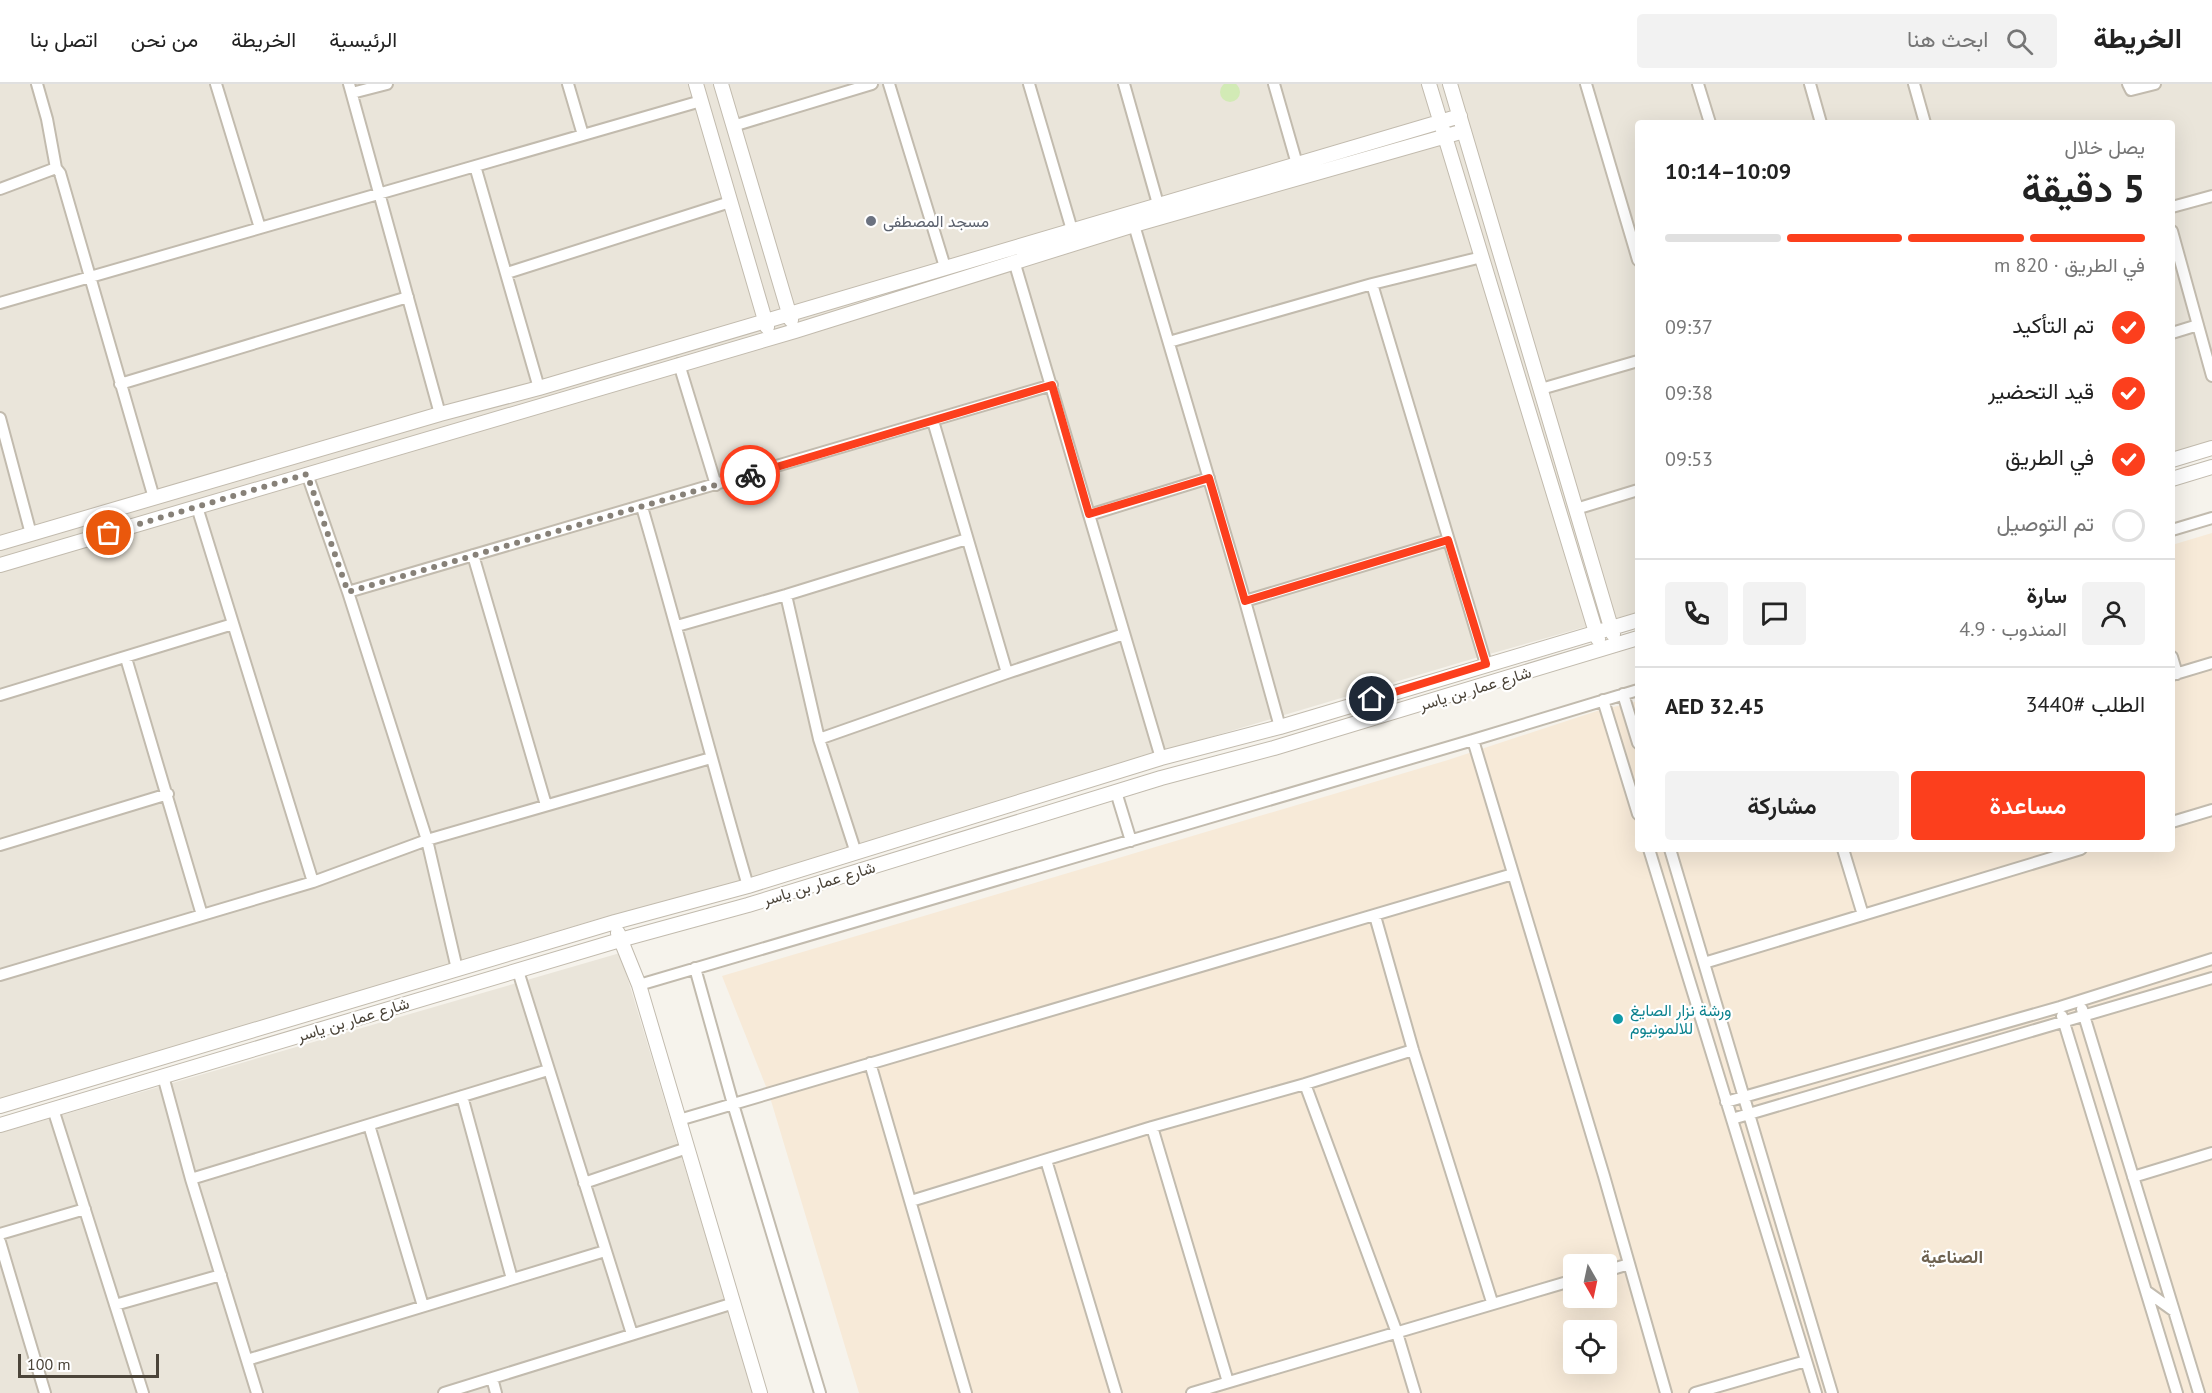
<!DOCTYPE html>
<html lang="ar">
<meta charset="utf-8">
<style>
:root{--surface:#fff;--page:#f2f2f2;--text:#222;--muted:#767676;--line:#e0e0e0;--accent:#fc3f1d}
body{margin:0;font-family:"PT Sans",Vazirmatn,sans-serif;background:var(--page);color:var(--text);direction:rtl;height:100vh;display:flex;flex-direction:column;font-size:22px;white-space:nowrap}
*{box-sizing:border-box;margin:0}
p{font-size:20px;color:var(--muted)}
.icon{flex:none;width:33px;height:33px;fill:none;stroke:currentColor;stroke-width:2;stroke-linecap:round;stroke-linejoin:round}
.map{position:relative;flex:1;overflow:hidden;direction:ltr}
.details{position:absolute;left:1635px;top:36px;width:540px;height:732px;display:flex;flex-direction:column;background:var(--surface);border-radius:6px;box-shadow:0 6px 24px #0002;direction:rtl}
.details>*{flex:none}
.needle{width:39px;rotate:171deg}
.controls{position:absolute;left:1563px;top:1170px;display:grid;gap:12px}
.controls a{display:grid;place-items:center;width:54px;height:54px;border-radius:6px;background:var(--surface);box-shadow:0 6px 24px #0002;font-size:30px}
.scale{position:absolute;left:18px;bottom:15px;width:141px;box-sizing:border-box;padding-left:6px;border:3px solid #4b4439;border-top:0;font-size:16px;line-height:21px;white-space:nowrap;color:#4b4439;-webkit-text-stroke:4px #fff;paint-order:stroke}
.pin{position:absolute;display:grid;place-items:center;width:51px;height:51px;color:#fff;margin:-26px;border:3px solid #fff;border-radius:50%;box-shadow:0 2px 6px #0007}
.courier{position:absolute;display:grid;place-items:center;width:60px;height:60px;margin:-30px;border:4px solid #fc3f1d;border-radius:50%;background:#fff;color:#222;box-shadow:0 2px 8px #0007}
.headline em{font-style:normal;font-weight:600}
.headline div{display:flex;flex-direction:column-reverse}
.headline{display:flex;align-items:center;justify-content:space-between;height:102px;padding:0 30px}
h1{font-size:39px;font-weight:600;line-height:45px}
.bar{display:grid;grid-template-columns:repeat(4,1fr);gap:9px 6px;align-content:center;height:72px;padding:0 30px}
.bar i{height:8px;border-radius:4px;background:var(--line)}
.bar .current{background:var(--accent)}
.bar p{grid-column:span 4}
.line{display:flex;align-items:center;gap:15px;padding:0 30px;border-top:2px solid var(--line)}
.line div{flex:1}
.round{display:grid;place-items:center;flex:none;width:63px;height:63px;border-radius:6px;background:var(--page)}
ol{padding:0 30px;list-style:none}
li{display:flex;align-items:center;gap:18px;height:66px}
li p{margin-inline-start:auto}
li .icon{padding:6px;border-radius:50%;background:var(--accent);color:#fff;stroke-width:4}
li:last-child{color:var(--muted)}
li i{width:33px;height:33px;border:3px solid var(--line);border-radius:50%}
.button{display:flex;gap:12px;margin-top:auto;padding:12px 30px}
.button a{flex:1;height:69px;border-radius:6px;background:var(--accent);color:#fff;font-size:24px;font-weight:600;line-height:69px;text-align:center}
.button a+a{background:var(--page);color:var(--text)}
header{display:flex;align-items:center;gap:36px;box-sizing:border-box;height:84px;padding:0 30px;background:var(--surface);border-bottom:2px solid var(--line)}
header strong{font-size:28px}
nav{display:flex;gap:33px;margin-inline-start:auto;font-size:21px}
.search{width:420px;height:54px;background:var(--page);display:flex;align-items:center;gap:15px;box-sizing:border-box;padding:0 21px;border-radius:6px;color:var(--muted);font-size:22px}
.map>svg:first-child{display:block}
.residential{fill:#eae5da}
.commercial{fill:#f7ead8;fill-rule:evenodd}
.green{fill:#d2eab5}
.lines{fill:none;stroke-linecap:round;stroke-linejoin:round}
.minor-casing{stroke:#c2bbae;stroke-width:14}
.tertiary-casing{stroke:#c2bbae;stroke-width:16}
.minor{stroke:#fff;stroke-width:10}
.tertiary{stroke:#fff;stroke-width:14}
.done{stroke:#878178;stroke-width:6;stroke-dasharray:0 10.8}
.route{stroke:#fc3f1d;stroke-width:8}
.worship-dot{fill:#6b7280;stroke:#fff;stroke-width:2}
.culture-dot{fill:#0f9aa8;stroke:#fff;stroke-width:2}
.labels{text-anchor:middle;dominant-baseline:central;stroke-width:4.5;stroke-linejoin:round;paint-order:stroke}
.worship-label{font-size:16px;fill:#5b616d;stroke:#fff;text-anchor:start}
.street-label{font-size:16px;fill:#4b4439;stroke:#fff}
.culture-label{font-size:16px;fill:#0d838f;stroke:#fff;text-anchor:start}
.neighbourhood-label{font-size:18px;font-weight:bold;fill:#6e6250;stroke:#fff}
</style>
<header>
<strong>الخريطة</strong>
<div class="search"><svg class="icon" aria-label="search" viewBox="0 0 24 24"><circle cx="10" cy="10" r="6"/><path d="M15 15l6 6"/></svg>ابحث هنا</div>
<nav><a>الرئيسية</a><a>الخريطة</a><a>من نحن</a><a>اتصل بنا</a></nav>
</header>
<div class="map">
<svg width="2212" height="1309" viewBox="0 0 2212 1309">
<rect width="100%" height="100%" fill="#f6f3ec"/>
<path class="residential" d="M 0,0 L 2212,0 L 2212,358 L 2172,370 L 2172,39 L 1638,39 L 1638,528 L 1472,575 L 1150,671 L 744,796 L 601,834 L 0,1015 Z
M 620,869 L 753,1309 L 0,1309 L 0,1049 Z"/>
<path class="commercial" d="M 2212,449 L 2212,1309 L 859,1309 L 769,1010 L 722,892 L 1448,676 L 1597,627 L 1638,617 L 1638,765 L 2172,765 L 2172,461 ZM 1574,1180 L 1606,1180 L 1606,1214 L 1574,1214 ZM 1574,1246 L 1606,1246 L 1606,1280 L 1574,1280 Z"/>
<path class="green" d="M1220 8a10 10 0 1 1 20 0a10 10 0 1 1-20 0Z"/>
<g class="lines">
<defs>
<path id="minor" d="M 37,0 L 47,35 L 56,84 L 60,89 L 154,414
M 216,0 L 260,144
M 349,0 L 440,330
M 568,0 L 583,51
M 889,0 L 945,183
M 1029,0 L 1072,146
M 1124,0 L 1158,120
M 1274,0 L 1297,80
M 1586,0 L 1638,176
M 1698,0 L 1710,39
M 1810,0 L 1821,39
M 1914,0 L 1925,39
M 2128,0 L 2131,6 L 2155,0
M 352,9 L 387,0
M 733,42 L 872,0
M 475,82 L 539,304
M 0,105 L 56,84
M 2172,123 L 2212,112
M 1134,141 L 1245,517 L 1280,643
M 2172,147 L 2212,292
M 1014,177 L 1161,674
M 507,189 L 730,118
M 1372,200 L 1486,580
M 0,219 L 701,17
M 2172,249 L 2198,241
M 1169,258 L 1372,200 L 1482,173
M 679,280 L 716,401
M 120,300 L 408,213
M 1541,305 L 1638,277
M 0,334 L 31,450
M 933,337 L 1007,589
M 307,390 L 348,508 L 427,756 L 457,885
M 197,423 L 313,798
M 642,423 C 679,549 711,676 748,802
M 1576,425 L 1638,406
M 1089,431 L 1209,394
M 2172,446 L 2212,434
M 473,471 L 546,721
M 348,508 L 1052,301
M 786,511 L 819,655 L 856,769
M 1245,517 L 1448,456
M 677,542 L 786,511 L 967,455
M 2172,573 L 2177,590
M 126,574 L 202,831
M 2172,591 L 2212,579
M 1623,610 L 1638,659
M 0,611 L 233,540
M 1603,616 L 1638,730
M 819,655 L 1007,589 L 1124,550
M 1473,656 L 1604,1092 L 1666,1309
M 1116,708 L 1131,757
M 2172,738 L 2212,726
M 0,761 L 168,710
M 1649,765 L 1816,1309
M 1670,765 L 1832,1309
M 1843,765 L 1863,831
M 1375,832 L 1413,966 L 1492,1218
M 1704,879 L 2081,765
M 695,884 L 733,1020 L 820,1309
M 518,887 L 632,1250
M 0,891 L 313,798 L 427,756 L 711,674
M 639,901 L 1473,656 L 1638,606
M 2082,925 L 2199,1309
M 2062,932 L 2177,1309
M 870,979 L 966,1309
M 163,992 L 191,1095 L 257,1309
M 1305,1000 L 1397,1249 L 1415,1309
M 462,1012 L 512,1195
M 1726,1018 L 2060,923 L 2212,875
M 53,1025 L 143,1309
M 1732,1035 L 2212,894
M 679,1036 L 1513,790
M 369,1041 L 423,1222
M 1152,1043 L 1228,1298
M 1046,1076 L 1116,1309
M 2133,1093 L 2212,1069
M 191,1095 L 548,986
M 584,1099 L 687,1064
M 911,1117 L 1152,1043 L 1305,1000 L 1413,966
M 0,1150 L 85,1125
M 0,1158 L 45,1309
M 1606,1187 L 1629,1180
M 2146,1207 L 2174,1227
M 115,1221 L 221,1191
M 247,1276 L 605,1167
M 492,1294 L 496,1309
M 444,1309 L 734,1219
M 1192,1309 L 1574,1196
M 1695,1309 L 1806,1277"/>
<path id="tertiary" d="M 696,0 L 767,243
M 721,0 L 791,236
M 1429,0 L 1598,555
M 1450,0 L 1613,550
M 2172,376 L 2212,364
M 2172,395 L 2212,383
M 0,459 L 440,330 L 539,304 L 1460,32
M 0,481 L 795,247 L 1134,141 L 1464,47
M 618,849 L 639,901 L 760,1309
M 0,1022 L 615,838 L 748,802 L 1161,674 L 1280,643 L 1638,536
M 0,1041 L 620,856 L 748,821 L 1161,694 L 1274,664 L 1638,554"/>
</defs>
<use href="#minor" class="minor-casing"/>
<use href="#tertiary" class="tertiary-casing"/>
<use href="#minor" class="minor"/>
<use href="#tertiary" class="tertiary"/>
</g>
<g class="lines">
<path class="done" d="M 109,449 L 307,390 L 348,508 L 750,391"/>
<path class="route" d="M 750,391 L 1052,301 L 1089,430 L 1209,394 L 1245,517 L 1448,456 L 1486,580 L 1372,615"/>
</g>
<circle class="worship-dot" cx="871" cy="137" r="6"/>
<circle class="culture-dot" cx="1618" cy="935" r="6"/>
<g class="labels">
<g class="worship-label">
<text x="883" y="137">مسجد المصطفى</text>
</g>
<g class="street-label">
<text transform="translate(1475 604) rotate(-17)">شارع عمار بن ياسر</text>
<text transform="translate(819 799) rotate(-17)">شارع عمار بن ياسر</text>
<text transform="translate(353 935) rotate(-17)">شارع عمار بن ياسر</text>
</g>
<g class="culture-label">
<text x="1630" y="926">ورشة نزار الصايغ<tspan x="1630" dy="18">للالمونيوم</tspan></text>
</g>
<g class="neighbourhood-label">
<text x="1952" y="1172">الصناعية</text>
</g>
</g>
</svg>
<div class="controls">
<a><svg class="needle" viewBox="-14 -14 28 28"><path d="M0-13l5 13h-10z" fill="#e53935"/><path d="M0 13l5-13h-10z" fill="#767676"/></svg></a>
<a><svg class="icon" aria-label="locate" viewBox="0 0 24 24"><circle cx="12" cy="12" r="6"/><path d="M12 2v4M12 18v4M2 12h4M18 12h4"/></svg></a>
</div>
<div class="scale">100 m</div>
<div class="pin" style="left:109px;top:449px;background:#ea580c"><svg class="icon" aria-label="bag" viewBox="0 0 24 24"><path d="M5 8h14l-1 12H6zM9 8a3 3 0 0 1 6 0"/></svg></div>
<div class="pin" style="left:1372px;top:615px;background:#1f2937"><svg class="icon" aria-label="home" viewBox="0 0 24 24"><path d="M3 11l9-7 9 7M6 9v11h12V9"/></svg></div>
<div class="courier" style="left:750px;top:391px"><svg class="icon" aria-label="bike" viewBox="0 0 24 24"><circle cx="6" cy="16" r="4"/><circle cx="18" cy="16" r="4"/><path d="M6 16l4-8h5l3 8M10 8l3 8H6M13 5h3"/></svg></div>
<section class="details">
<div class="headline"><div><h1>5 دقيقة</h1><p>يصل خلال</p></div><em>10:09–10:14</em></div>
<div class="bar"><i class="current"></i><i class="current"></i><i class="current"></i><i></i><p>في الطريق · 820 m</p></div>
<ol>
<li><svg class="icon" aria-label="check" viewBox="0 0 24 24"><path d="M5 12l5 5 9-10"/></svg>تم التأكيد<p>09:37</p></li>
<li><svg class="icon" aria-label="check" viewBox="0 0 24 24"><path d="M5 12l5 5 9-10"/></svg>قيد التحضير<p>09:38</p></li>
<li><svg class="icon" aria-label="check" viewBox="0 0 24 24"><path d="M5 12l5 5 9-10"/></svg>في الطريق<p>09:53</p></li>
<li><i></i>تم التوصيل</li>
</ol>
<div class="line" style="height:108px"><a class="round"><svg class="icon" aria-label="person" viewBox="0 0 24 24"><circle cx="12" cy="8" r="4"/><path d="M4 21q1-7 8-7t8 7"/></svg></a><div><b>سارة</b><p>المندوب · 4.9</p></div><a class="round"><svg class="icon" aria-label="chat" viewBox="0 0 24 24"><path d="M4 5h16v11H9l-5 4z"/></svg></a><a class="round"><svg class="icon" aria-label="phone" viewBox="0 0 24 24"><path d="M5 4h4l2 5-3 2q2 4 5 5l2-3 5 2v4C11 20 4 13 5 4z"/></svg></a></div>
<div class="line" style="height:78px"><div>الطلب #3440</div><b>AED 32.45</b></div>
<div class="button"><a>مساعدة</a><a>مشاركة</a></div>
</section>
</div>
